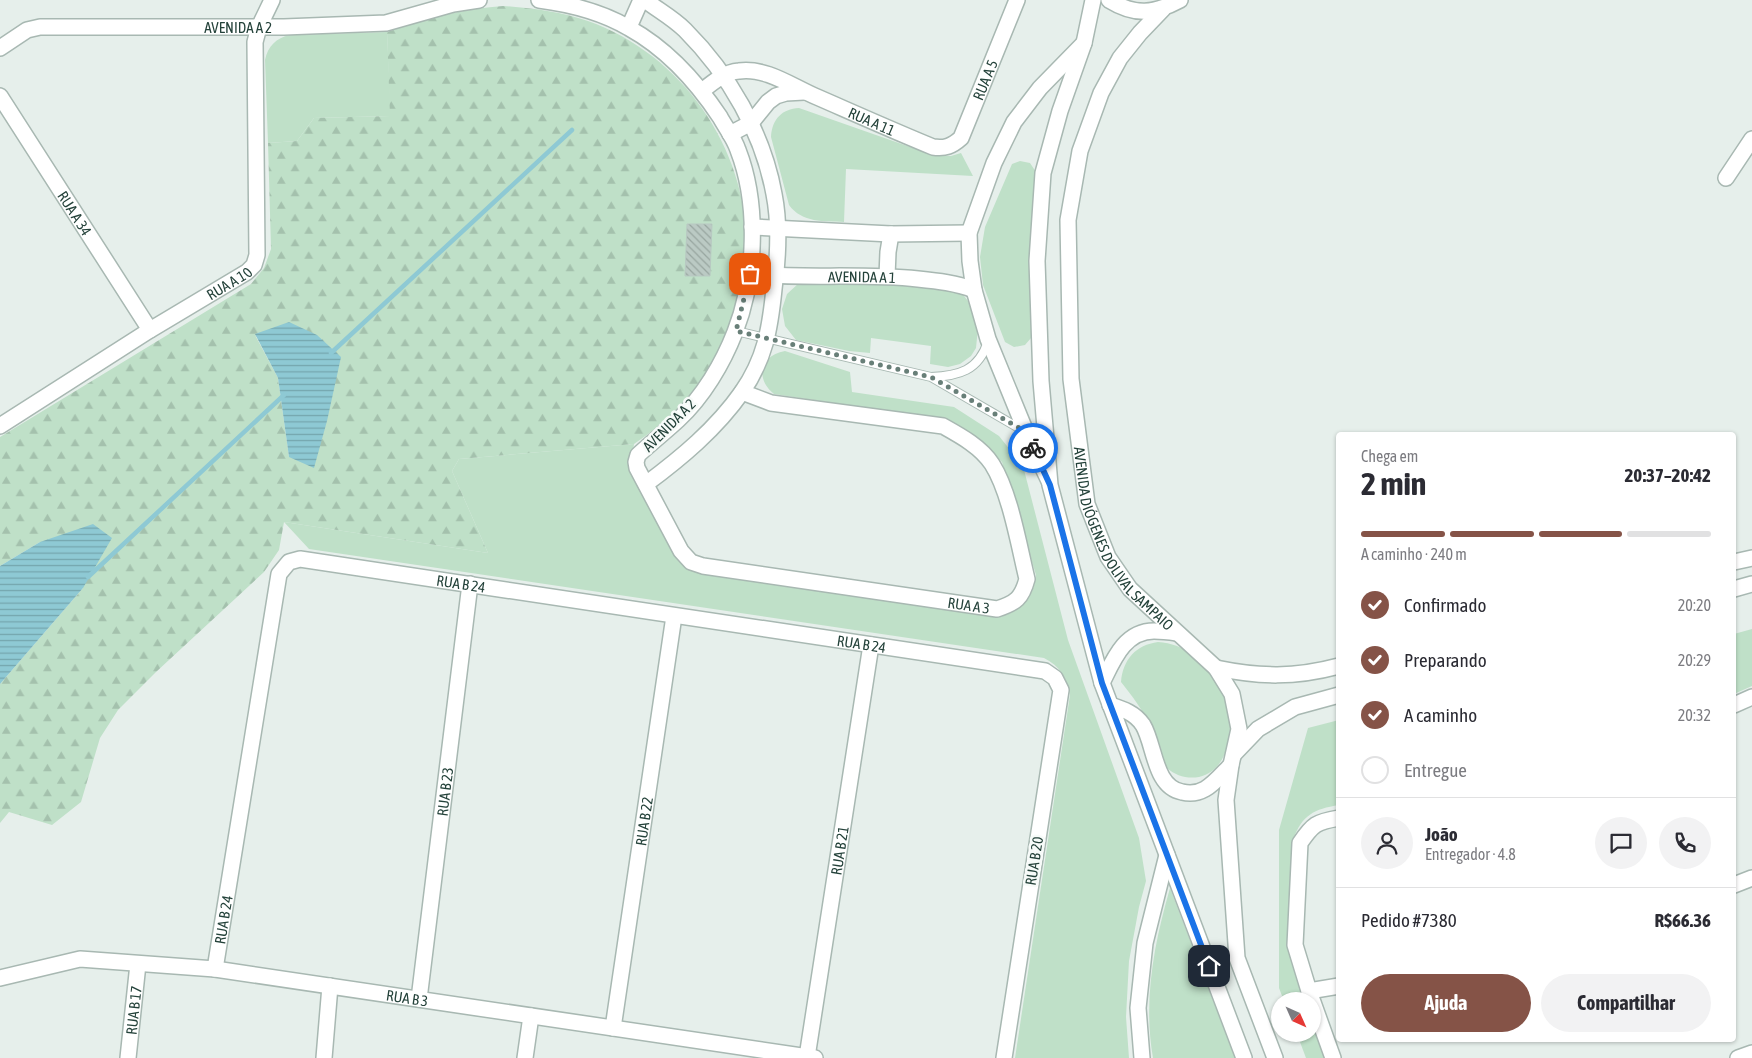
<!DOCTYPE html>
<html lang="pt">
<meta charset="utf-8">
<style>
:root{--surface:#fff;--page:#f2f2f3;--text:#2b2b33;--muted:#7c7c81;--line:#e1e1e2;--accent:#855347}
body{margin:0;font-family:"Asap Condensed",sans-serif;background:var(--page);color:var(--text);height:100vh;display:flex;flex-direction:column;font-size:19px;white-space:nowrap}
*{box-sizing:border-box;margin:0}
p{font-size:16px;color:var(--muted)}
.icon{flex:none;width:28px;height:28px;fill:none;stroke:currentColor;stroke-width:2;stroke-linecap:round;stroke-linejoin:round}
.map{position:relative;flex:1;overflow:hidden}
.drawer{position:absolute;left:1336px;top:432px;width:400px;height:610px;display:flex;flex-direction:column;background:var(--surface);border-radius:5px;box-shadow:0 1px 4px #0004}
.drawer>*{flex:none}
.needle{width:32px;rotate:135deg}
.controls{position:absolute;left:1271px;top:992px;display:grid;gap:10px}
.controls a{display:grid;place-items:center;width:50px;height:50px;border-radius:50%;background:var(--surface);box-shadow:0 1px 4px #0004;font-size:25px}
.pin{position:absolute;display:grid;place-items:center;width:42px;height:42px;color:#fff;margin:-21px;border-radius:10px;box-shadow:0 2px 8px #0006}
.courier{position:absolute;display:grid;place-items:center;width:50px;height:50px;margin:-25px;border:4px solid #1a73e8;border-radius:50%;background:#fff;color:#222;box-shadow:0 1px 6px #0007}
.head em{font-style:normal;font-weight:700}
.head div{display:flex;flex-direction:column-reverse}
.head{display:flex;align-items:center;justify-content:space-between;height:85px;padding:0 25px}
h1{font-size:32px;font-weight:700;line-height:38px}
.bar{display:grid;grid-template-columns:repeat(4,1fr);gap:8px 5px;align-content:center;height:60px;padding:0 25px}
.bar i{height:6px;border-radius:4px;background:var(--line)}
.bar .active{background:var(--accent)}
.bar p{grid-column:span 4}
.line{display:flex;align-items:center;gap:12px;padding:0 25px;border-top:1px solid var(--line)}
.line div{flex:1}
.round{display:grid;place-items:center;flex:none;width:52px;height:52px;border-radius:26px;background:var(--page)}
ol{padding:0 25px;list-style:none}
li{display:flex;align-items:center;gap:15px;height:55px}
li p{margin-inline-start:auto}
li .icon{padding:5px;border-radius:50%;background:var(--accent);color:#fff;stroke-width:4}
li:last-child{color:var(--muted)}
li i{width:28px;height:28px;border:2px solid var(--line);border-radius:50%}
.button{display:flex;gap:10px;margin-top:auto;padding:10px 25px}
.button a{flex:1;height:58px;border-radius:30px;background:var(--accent);color:#fff;font-size:20px;font-weight:700;line-height:58px;text-align:center}
.button a+a{background:var(--page);color:var(--text)}
.map>svg:first-child{display:block}
.green{fill:#bfe0c8}
.forest{fill:url(#forest-firs);fill-rule:evenodd}
.water{fill:url(#water-rules)}
.lines{fill:none;stroke-linecap:round;stroke-linejoin:round}
.stream{stroke:#8ec9d4;stroke-width:4.5}
.building{fill:url(#building-back-hatch);stroke:#b8c9c2}
.service-casing{stroke:#a8b8b2;stroke-width:10}
.minor-casing{stroke:#a8b8b2;stroke-width:18}
.tertiary-casing{stroke:#a8b8b2;stroke-width:18}
.service{stroke:#fff;stroke-width:8}
.minor{stroke:#fff;stroke-width:15}
.tertiary{stroke:#fff;stroke-width:15}
.done{stroke:#687f78;stroke-width:5;stroke-dasharray:0 9}
.route{stroke:#1a73e8;stroke-width:6}
.labels{text-anchor:middle;dominant-baseline:central;stroke-width:5;stroke-linejoin:round;paint-order:stroke}
.street-label{font-size:15px;fill:#24423a;stroke:#f7fbf9}
</style>
<div class="map">
<svg width="1752" height="1058" viewBox="0 0 1752 1058">
<defs>
<pattern id="forest-firs" width="22" height="20" patternUnits="userSpaceOnUse" patternTransform="scale(1.25)"><rect width="22" height="20" fill="#bfe0c8"/><path d="M5 1l3.5 6h-7zM16 11l3.5 6h-7z" fill="#a4c1ad"/></pattern>
<pattern id="water-rules" width="6" height="5" patternUnits="userSpaceOnUse" patternTransform="scale(1.25)"><rect width="6" height="5" fill="#8ec9d4"/><path d="M0 2.5h6" fill="none" stroke="#74a5ad"/></pattern>
<pattern id="building-back-hatch" width="6" height="6" patternUnits="userSpaceOnUse" patternTransform="scale(1.25)"><rect width="6" height="6" fill="#bbcac4"/><path d="M-1 5l2 2M0 0l6 6M5-1l2 2" fill="none" stroke="#98a6a0"/></pattern>
</defs>
<rect width="100%" height="100%" fill="#e6efeb"/>
<path class="green" d="M 387,32 L 391,116 L 314,118 L 297,141 L 268,143 L 265,60 C 268,46 276,38 290,35 Z
M 799,108 L 933,155 L 951,156 L 961,153 L 973,176 L 846,169 L 844,222 C 824,221 802,223 789,205 L 771,137 C 772,119 782,109 799,108 Z
M 1020,161 L 1030,163 L 1036,172 L 1031,251 L 1031,338 L 1025,345 L 1014,347 L 1005,342 L 983,285 L 980,257 L 985,227 L 1012,164 Z
M 799,283 L 945,286 L 961,292 L 968,301 L 978,328 L 976,348 L 971,356 L 960,364 L 948,367 L 930,364 L 931,346 L 871,338 L 870,353 L 849,351 L 796,340 L 785,326 L 782,309 L 787,294 Z
M 785,351 L 850,372 L 852,392 L 954,407 L 999,436 L 1023,466 L 1068,640 L 1139,838 L 1146,881 L 1139,907 L 1129,961 L 1126,1017 L 1129,1058 L 1015,1058 L 1070,695 C 1067,678 1060,666 1044,658 L 309,549 L 284,522 L 488,553 L 452,471 L 459,459 L 634,444 L 632,458 L 697,571 L 706,574 L 1000,617 C 1022,611 1034,597 1036,575 L 1002,462 L 983,444 L 944,420 L 774,394 C 754,378 761,355 785,351 Z
M 1752,629 L 1752,686 L 1734,694 L 1734,634 Z
M 1158,642 C 1185,644 1201,659 1216,680 C 1218,684 1222,688 1224,693 C 1236,719 1232,770 1199,777 C 1187,779 1176,776 1167,768 C 1157,758 1156,739 1150,726 C 1143,710 1132,696 1121,682 C 1123,659 1136,645 1158,642 Z
M 1339,720 L 1339,805 C 1314,809 1302,815 1293,840 L 1289,946 L 1298,984 L 1305,1001 L 1284,1001 L 1279,988 L 1279,830 L 1308,728 Z
M 1170,888 L 1235,1058 L 1153,1058 C 1143,1000 1154,944 1170,888 Z
M 1313,1023 L 1325,1058 L 1306,1058 L 1297,1034 L 1312,1034 Z"/>
<path class="forest" d="M 503,6 C 532,8 561,12 588,21 C 697,60 765,177 742,290 C 740,300 735,309 732,319 C 728,329 726,341 721,351 C 718,357 713,364 709,370 C 689,401 664,424 634,444 L 459,459 L 452,471 L 488,553 L 284,522 L 279,550 L 264,572 L 156,672 L 118,710 L 100,738 L 81,802 L 52,825 L 9,812 L 0,823 L 0,684 L 83,588 L 40,542 L 0,566 L 0,437 L 251,284 L 264,268 L 271,249 L 268,143 L 297,141 L 314,118 L 390,116 L 387,32 C 428,19 460,9 503,6 ZM 255,335 L 327,421 L 289,457 L 278,378 Z"/>
<path class="water" d="M 289,322 L 317,335 L 341,357 L 327,421 L 314,468 L 289,457 L 278,378 L 255,334 Z
M 93,524 L 112,538 L 83,588 L 0,684 L 0,566 L 40,542 Z"/>
<g class="lines">
<path class="stream" d="M 331,353 L 572,130
M 88,577 L 284,395"/>
</g>
<path class="building" d="M 687,224 L 712,224 L 710,276 L 685,276 Z"/>
<g class="lines">
<defs>
<path id="service" d="M 736,331 L 931,377 C 958,376 979,371 988,341
M 931,377 L 1024,431"/>
<g id="minor">
<path id="s1" d="M 539,0 C 570,4 602,12 629,28 C 667,49 696,81 720,117 C 726,128 734,138 738,150 C 759,204 756,278 735,332 C 723,363 703,397 678,420 C 665,432 651,443 638,455 L 636,462 L 637,468 L 681,551 L 691,562 L 703,566 L 997,609 C 1016,603 1022,598 1027,579 C 1019,546 1010,492 992,464 C 981,447 961,436 943,426 L 771,403 L 742,392"/>
<path d="M 645,0 C 658,10 673,18 685,30 C 729,74 763,133 774,194 C 780,224 778,259 774,289 C 770,329 765,359 742,392 C 716,429 681,458 646,484"/>
<path d="M 629,27 L 641,0"/>
<path id="s2" d="M 0,48 L 27,30 L 40,27 L 284,27 L 386,23 L 453,4 L 479,0"/>
<path id="s3" d="M 702,91 C 713,82 725,72 739,71 C 766,67 793,87 817,97 C 856,114 894,131 933,147 C 945,149 952,146 961,138 L 1017,0"/>
<path id="s4" d="M 0,96 L 150,330"/>
<path d="M 730,134 L 751,123 L 768,102 L 776,96 L 786,93 L 804,92"/>
<path d="M 1726,178 L 1752,139"/>
<path d="M 752,227 L 891,234 L 969,233"/>
<path id="s5" d="M 750,274 C 806,279 862,273 918,279 C 938,281 956,283 974,290"/>
<path d="M 887,276 L 888,252 L 891,234"/>
<path id="s6" d="M 0,426 L 150,330 L 247,272 L 254,265 L 257,255 L 255,42 L 259,27 L 272,0"/>
<path d="M 1049,481 L 1026,432 L 988,339 L 974,290 L 970,261 L 969,233 L 994,163 L 1014,122 L 1040,88 L 1084,43"/>
<path d="M 1734,705 L 1752,697"/>
<path d="M 1734,885 L 1752,878"/>
<path id="s7" d="M 215,969 L 279,574 L 289,562 L 300,559 L 1045,671 L 1055,678 L 1061,690 L 1004,1058"/>
<path id="s8" d="M 0,978 L 80,959 L 215,969 L 815,1058"/>
<path d="M 1309,991 L 1339,986"/>
<path id="s9" d="M 419,999 L 470,584"/>
<path id="s10" d="M 613,1028 L 674,616"/>
<path id="s11" d="M 807,1057 L 871,645"/>
<path id="s12" d="M 128,1058 L 138,964"/>
<path d="M 324,1058 L 330,986"/>
<path d="M 525,1058 L 531,1016"/>
<path d="M 1142,1058 L 1138,1008 L 1145,943 L 1167,855"/>
<path d="M 1333,1058 L 1309,991 L 1295,945 L 1300,843 C 1313,824 1316,822 1339,818"/>
<path d="M 1738,1058 L 1752,1053"/>
</g>
<g id="tertiary">
<path d="M 1093,0 L 1084,43 L 1060,111 L 1043,173 L 1037,261 L 1041,381 L 1050,485 L 1102,683 L 1244,1058"/>
<path d="M 1109,0 C 1135,16 1154,14 1180,0"/>
<path id="s13" d="M 1163,9 L 1140,33 L 1120,58 L 1101,93 L 1080,151 L 1068,220 L 1071,379 L 1087,504 L 1108,557 L 1130,589 L 1216,668 L 1232,694 L 1239,729 L 1231,765 L 1226,800 L 1237,958 L 1275,1058"/>
<path d="M 1734,562 L 1752,558"/>
<path d="M 1734,589 L 1752,584"/>
<path d="M 1216,668 C 1260,677 1294,678 1339,666"/>
<path d="M 1102,683 C 1113,661 1124,631 1154,631 C 1161,631 1170,632 1177,633"/>
<path d="M 1110,705 C 1123,709 1135,713 1143,725 C 1155,745 1154,787 1182,792 C 1190,794 1198,793 1205,789 C 1214,784 1223,773 1231,765"/>
<path d="M 1234,754 L 1258,729 L 1295,707 L 1339,695"/>
</g>
</defs>
<use href="#service" class="service-casing"/>
<use href="#minor" class="minor-casing"/>
<use href="#tertiary" class="tertiary-casing"/>
<use href="#service" class="service"/>
<use href="#minor" class="minor"/>
<use href="#tertiary" class="tertiary"/>
</g>
<g class="lines">
<path class="done" d="M 750,274 L 736,331 L 931,377 L 1026,432 L 1033,448"/>
<path class="route" d="M 1033,448 L 1050,485 L 1102,683 L 1209,966"/>
</g>
<g class="labels">
<g class="street-label">
<text stroke="none"><textPath href="#s2" startOffset="244">AVENIDA A 2</textPath></text>
<text stroke="none"><textPath href="#s3" startOffset="346">RUA A 5</textPath></text>
<text stroke="none"><textPath href="#s3" startOffset="186">RUA A 11</textPath></text>
<text stroke="none"><textPath href="#s4" startOffset="139">RUA A 34</textPath></text>
<text stroke="none"><textPath href="#s5" startOffset="112">AVENIDA A 1</textPath></text>
<text stroke="none"><textPath href="#s6" startOffset="270">RUA A 10</textPath></text>
<text transform="translate(669 425) rotate(-45)">AVENIDA A 2</text>
<text stroke="none"><textPath href="#s13" startOffset="569">AVENIDA DIÓGENES DOLIVAL SAMPAIO</textPath></text>
<text stroke="none"><textPath href="#s7" startOffset="590">RUA B 24</textPath></text>
<text stroke="none"><textPath href="#s1" startOffset="1009">RUA A 3</textPath></text>
<text stroke="none"><textPath href="#s7" startOffset="995">RUA B 24</textPath></text>
<text stroke="none"><textPath href="#s9" startOffset="209">RUA B 23</textPath></text>
<text stroke="none"><textPath href="#s10" startOffset="209">RUA B 22</textPath></text>
<text stroke="none"><textPath href="#s11" startOffset="209">RUA B 21</textPath></text>
<text transform="translate(1034 861) rotate(-81)">RUA B 20</text>
<text stroke="none"><textPath href="#s7" startOffset="50">RUA B 24</textPath></text>
<text stroke="none"><textPath href="#s8" startOffset="412">RUA B 3</textPath></text>
<text stroke="none"><textPath href="#s12" startOffset="48">RUA B 17</textPath></text>
</g>
</g>
</svg>
<div class="controls">
<a><svg class="needle" viewBox="-14 -14 28 28"><path d="M0-13l5 13h-10z" fill="#e53935"/><path d="M0 13l5-13h-10z" fill="#7c7c81"/></svg></a>
</div>
<div class="pin" style="left:750px;top:274px;background:#ea580c"><svg class="icon" aria-label="bag" viewBox="0 0 24 24"><path d="M5 8h14l-1 12H6zM9 8a3 3 0 0 1 6 0"/></svg></div>
<div class="pin" style="left:1209px;top:966px;background:#1f2937"><svg class="icon" aria-label="home" viewBox="0 0 24 24"><path d="M3 11l9-7 9 7M6 9v11h12V9"/></svg></div>
<div class="courier" style="left:1033px;top:448px"><svg class="icon" aria-label="bike" viewBox="0 0 24 24"><circle cx="6" cy="16" r="4"/><circle cx="18" cy="16" r="4"/><path d="M6 16l4-8h5l3 8M10 8l3 8H6M13 5h3"/></svg></div>
<section class="drawer">
<div class="head"><div><h1>2 min</h1><p>Chega em</p></div><em>20:37–20:42</em></div>
<div class="bar"><i class="active"></i><i class="active"></i><i class="active"></i><i></i><p>A caminho · 240 m</p></div>
<ol>
<li><svg class="icon" aria-label="check" viewBox="0 0 24 24"><path d="M5 12l5 5 9-10"/></svg>Confirmado<p>20:20</p></li>
<li><svg class="icon" aria-label="check" viewBox="0 0 24 24"><path d="M5 12l5 5 9-10"/></svg>Preparando<p>20:29</p></li>
<li><svg class="icon" aria-label="check" viewBox="0 0 24 24"><path d="M5 12l5 5 9-10"/></svg>A caminho<p>20:32</p></li>
<li><i></i>Entregue</li>
</ol>
<div class="line" style="height:90px"><a class="round"><svg class="icon" aria-label="person" viewBox="0 0 24 24"><circle cx="12" cy="8" r="4"/><path d="M4 21q1-7 8-7t8 7"/></svg></a><div><b>João</b><p>Entregador · 4.8</p></div><a class="round"><svg class="icon" aria-label="chat" viewBox="0 0 24 24"><path d="M4 5h16v11H9l-5 4z"/></svg></a><a class="round"><svg class="icon" aria-label="phone" viewBox="0 0 24 24"><path d="M5 4h4l2 5-3 2q2 4 5 5l2-3 5 2v4C11 20 4 13 5 4z"/></svg></a></div>
<div class="line" style="height:65px"><div>Pedido #7380</div><b>R$66.36</b></div>
<div class="button"><a>Ajuda</a><a>Compartilhar</a></div>
</section>
</div>
